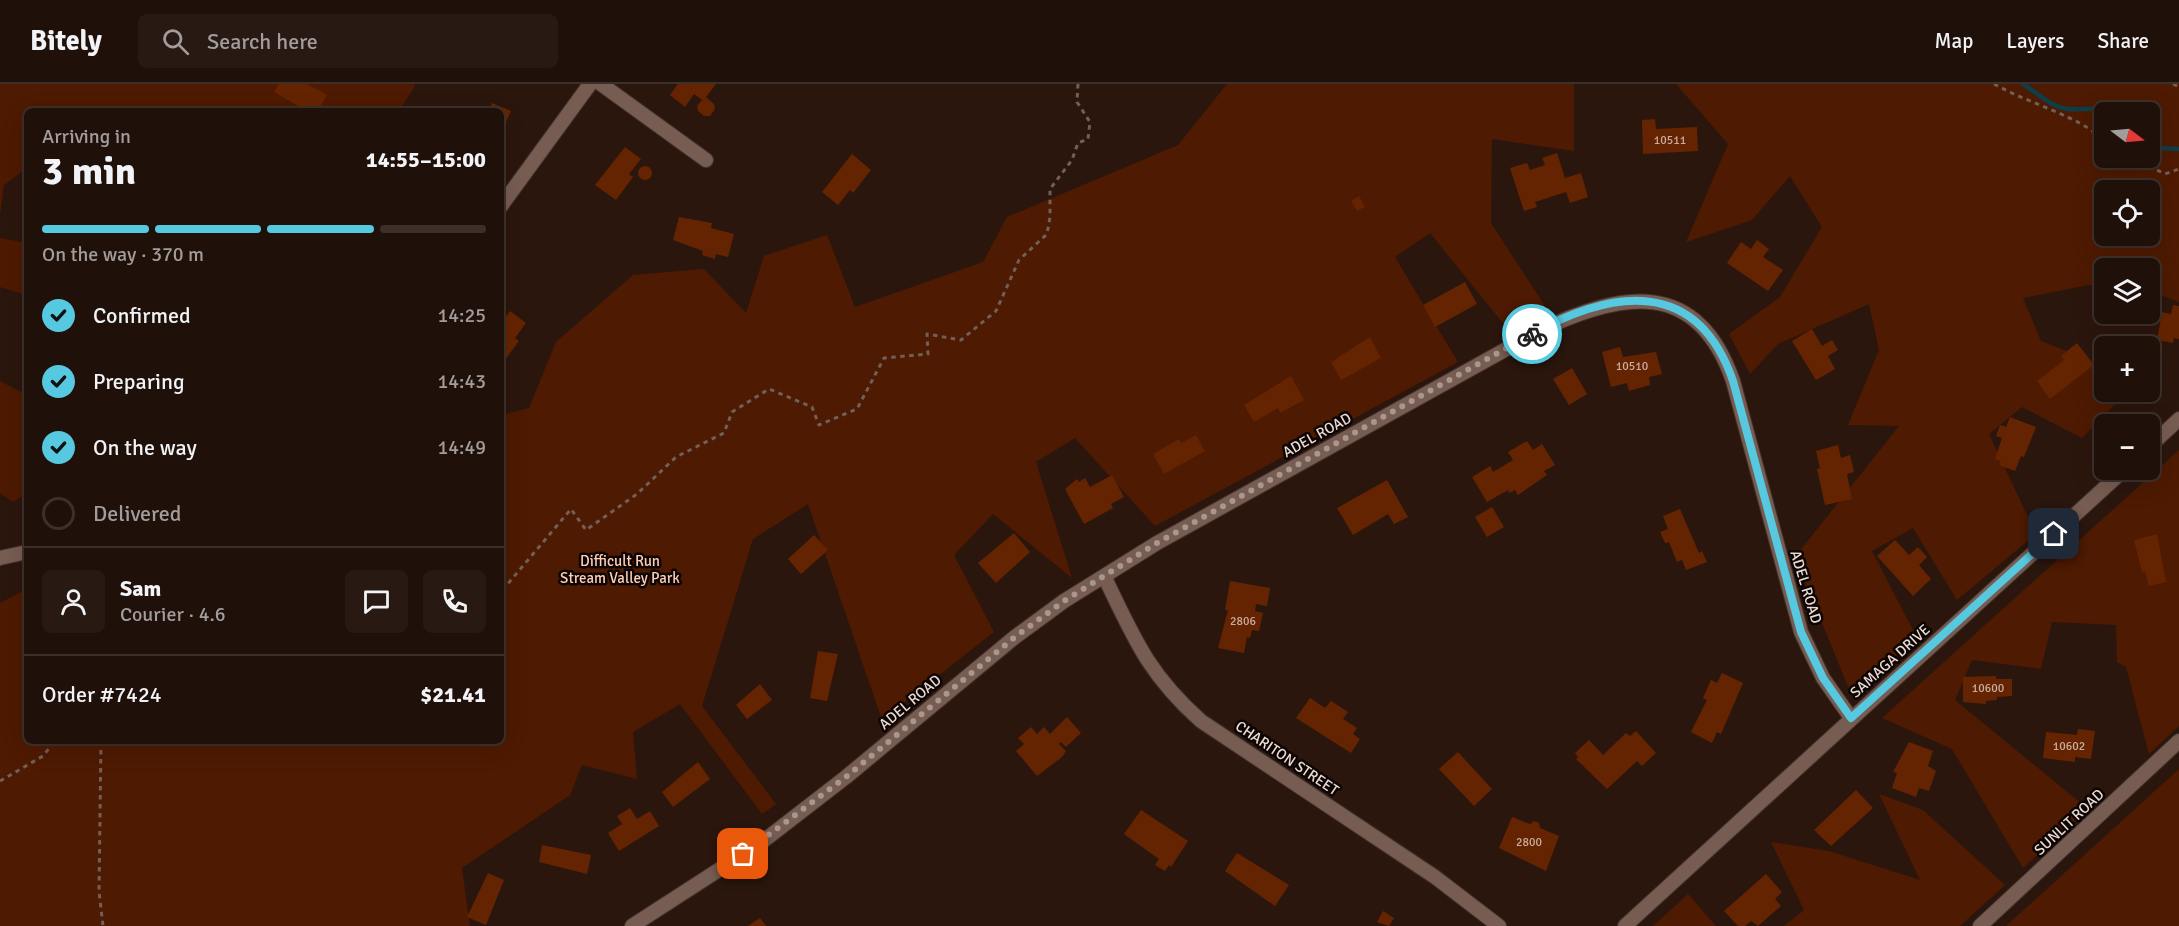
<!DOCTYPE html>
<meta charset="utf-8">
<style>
:root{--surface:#20100a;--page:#281913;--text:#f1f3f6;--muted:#a29d9c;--line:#3d302b;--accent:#56c9e0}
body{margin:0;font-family:Signika,sans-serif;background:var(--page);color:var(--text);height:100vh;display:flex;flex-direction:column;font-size:22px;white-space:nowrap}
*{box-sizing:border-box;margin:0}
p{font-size:20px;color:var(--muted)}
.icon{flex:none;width:33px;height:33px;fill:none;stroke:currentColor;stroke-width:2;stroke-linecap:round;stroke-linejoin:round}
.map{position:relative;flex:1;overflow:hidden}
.side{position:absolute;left:24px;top:24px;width:480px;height:636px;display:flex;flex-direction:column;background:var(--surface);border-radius:9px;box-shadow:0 6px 24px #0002,0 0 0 2px var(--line)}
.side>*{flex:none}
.needle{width:39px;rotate:106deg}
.buttons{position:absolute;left:2094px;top:18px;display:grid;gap:12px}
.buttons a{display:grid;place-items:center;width:66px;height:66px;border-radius:9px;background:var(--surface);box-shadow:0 6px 24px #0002,0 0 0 2px var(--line);font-size:30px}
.pin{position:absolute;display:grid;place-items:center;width:51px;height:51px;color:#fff;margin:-26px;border-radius:12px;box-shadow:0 3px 9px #0006}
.courier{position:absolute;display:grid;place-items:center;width:60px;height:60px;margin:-30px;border:4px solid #56c9e0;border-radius:50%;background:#fff;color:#222;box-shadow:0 2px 8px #0007}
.summary em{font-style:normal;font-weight:700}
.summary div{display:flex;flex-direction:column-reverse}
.summary{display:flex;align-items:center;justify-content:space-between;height:102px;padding:0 18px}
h1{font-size:39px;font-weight:700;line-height:45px}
.bar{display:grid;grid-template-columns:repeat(4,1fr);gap:9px 6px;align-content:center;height:72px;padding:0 18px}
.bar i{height:8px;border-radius:4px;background:var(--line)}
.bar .selected{background:var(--accent)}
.bar p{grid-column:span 4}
.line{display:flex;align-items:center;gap:15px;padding:0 18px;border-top:2px solid var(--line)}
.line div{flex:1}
.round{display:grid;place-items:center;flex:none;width:63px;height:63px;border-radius:9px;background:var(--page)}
ol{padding:0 18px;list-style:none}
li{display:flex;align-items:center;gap:18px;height:66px}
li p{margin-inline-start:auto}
li .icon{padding:6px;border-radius:50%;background:var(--accent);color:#111;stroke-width:4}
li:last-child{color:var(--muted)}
li i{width:33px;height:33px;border:3px solid var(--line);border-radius:50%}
header{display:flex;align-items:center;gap:36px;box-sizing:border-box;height:84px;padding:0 30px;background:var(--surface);border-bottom:2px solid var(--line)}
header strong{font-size:28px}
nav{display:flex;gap:33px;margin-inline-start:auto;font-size:21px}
.search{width:420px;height:54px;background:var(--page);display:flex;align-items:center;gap:15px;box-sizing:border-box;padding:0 21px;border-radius:9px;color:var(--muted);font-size:22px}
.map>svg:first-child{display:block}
.green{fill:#4e1a01;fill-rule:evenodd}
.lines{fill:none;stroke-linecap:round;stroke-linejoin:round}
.stream{stroke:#0e3e47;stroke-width:4.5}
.building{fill:#652401}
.street-casing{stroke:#43322f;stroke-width:16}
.path{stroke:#725f57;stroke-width:3;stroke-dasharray:4.5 4.5;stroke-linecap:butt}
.street{stroke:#775c51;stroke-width:14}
.done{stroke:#a8968f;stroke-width:6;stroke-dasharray:0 10.8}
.route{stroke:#56c9e0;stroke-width:8}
.labels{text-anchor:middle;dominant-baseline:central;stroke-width:5;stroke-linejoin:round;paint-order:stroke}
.number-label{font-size:12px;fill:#caada0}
.street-label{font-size:15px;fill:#ebdbd5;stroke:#0d0503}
.park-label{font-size:15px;fill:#ffcdb8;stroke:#0d0503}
</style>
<header>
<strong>Bitely</strong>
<div class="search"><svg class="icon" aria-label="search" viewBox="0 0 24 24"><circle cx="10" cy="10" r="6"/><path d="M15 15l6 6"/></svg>Search here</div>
<nav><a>Map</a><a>Layers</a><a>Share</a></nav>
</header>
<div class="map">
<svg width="2179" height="842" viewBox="0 0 2179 842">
<rect width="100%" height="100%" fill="#2b160d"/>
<path class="green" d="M 0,0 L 413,0 L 415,2 L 399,27 L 27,27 L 27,84 L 4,101 L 0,131 Z
M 1227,0 L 1574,0 L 1574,67 L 1492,55 L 1491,139 L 1545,222 L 1510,248 L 1430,149 L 1395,173 L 1458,278 L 1155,442 L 1075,354 L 1036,378 L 1072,494 L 993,430 L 954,471 L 994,548 L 882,636 L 808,420 L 753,455 L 702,622 L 776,720 L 762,730 L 680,620 L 633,648 L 637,695 L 582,681 L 570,711 L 462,784 L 470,842 L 0,842 L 0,519 L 27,505 L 27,657 L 501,657 L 501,331 L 529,324 L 556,258 L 633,191 L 704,185 L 746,229 L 764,172 L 827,151 L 855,223 L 983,178 L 1007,133 L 1178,61 Z
M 1676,0 L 2179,0 L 2179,218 L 2150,207 L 2150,184 L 2104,184 L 2104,202 L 2088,201 L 2023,214 L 2041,257 L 2104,282 L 2104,308 L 2127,308 L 2082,354 L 2022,323 L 1989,350 L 2036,450 L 1957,516 L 1913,444 L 1872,467 L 1917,554 L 1851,610 L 1795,473 L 1899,342 L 1848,341 L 1879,266 L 1869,220 L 1778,260 L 1750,290 L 1729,250 L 1780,213 L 1822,143 L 1790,92 L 1752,136 L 1686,158 L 1728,60 ZM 2104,28 L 2150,28 L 2150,74 L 2104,74 ZM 2104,106 L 2150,106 L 2150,152 L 2104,152 Z
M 0,154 L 27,159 L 27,218 L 26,211 L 0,203 Z
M 0,297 L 27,311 L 27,409 L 13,418 L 0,409 Z
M 2179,366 L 2179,642 L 2149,670 L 2126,583 L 2117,578 L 2116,541 L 2052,538 L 2041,585 L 1972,576 L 1955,616 L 2088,725 L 2023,784 L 1952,665 L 1882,634 Z
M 2179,685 L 2179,842 L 2006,842 Z
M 1879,710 L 1923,726 L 2005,801 L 1960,842 L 1784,842 L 1804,826 L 1771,758 L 1829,767 L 1920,796 Z
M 1688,810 L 1716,842 L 1653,842 Z"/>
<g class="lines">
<path class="stream" d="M 2023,0 C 2036,8 2051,23 2068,25 C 2084,27 2097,21 2114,28
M 2150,57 L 2162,64 L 2179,65"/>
</g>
<path class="building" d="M 279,0 L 307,0 L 327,11 L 318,27 L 307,27 L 274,8 Z
M 678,0 L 716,0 L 706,13 L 714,20 L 715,25 L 710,32 L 704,32 L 698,27 L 697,22 L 702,16 L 694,10 L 685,23 L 670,11 Z
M 492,19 L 511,27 L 501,49 L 501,27 L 483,27 L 486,22 L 490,24 Z
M 1655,35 L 1656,45 L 1697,43 L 1698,67 L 1643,70 L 1642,36 Z
M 625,63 L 641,75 L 629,90 L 633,93 L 616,116 L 595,101 Z
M 1557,69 L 1565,94 L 1581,89 L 1588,113 L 1570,119 L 1566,108 L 1535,118 L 1537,123 L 1524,127 L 1510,84 L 1527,79 L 1530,86 L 1545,81 L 1542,74 Z
M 852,70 L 871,86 L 853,109 L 850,106 L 838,121 L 822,108 Z
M638 89a7 7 0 1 1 14 0a7 7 0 1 1-14 0Z
M 1359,112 L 1365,123 L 1357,127 L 1351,117 Z
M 679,133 L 712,139 L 711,144 L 734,150 L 728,173 L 716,170 L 715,175 L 702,171 L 703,167 L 673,156 Z
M 1757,156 L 1769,165 L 1763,173 L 1783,186 L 1768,207 L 1727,179 L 1741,158 L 1751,165 Z
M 1465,198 L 1477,220 L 1435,243 L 1423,221 Z
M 2173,221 L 2179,222 L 2179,255 L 2174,254 L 2173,259 L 2157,256 L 2162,228 L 2171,230 Z
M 510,227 L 526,239 L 515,254 L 519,257 L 501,281 L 501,239 Z
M 1812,245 L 1822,262 L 1832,256 L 1838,266 L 1828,272 L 1835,285 L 1816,296 L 1792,257 Z
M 1370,253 L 1381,274 L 1341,296 L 1331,278 Z
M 2077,259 L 2094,281 L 2050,315 L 2037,297 L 2064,276 L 2061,272 Z
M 1620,263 L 1623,273 L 1656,268 L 1662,290 L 1649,293 L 1650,301 L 1629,307 L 1627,299 L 1611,303 L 1602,268 Z
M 1572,284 L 1587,310 L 1569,321 L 1553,295 Z
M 1291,292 L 1304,316 L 1280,329 L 1278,324 L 1254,338 L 1244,321 Z
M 2010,333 L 2036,343 L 2024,373 L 2021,372 L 2015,387 L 1999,381 L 2001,377 L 1995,375 L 2002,354 L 1996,352 L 2000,341 L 2006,343 Z
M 1196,351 L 1205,367 L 1164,390 L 1153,370 L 1179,355 L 1181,359 Z
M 1527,357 L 1533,366 L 1542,360 L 1555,381 L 1544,387 L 1547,391 L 1518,411 L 1515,406 L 1509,409 L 1508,406 L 1487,418 L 1472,393 L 1490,382 L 1493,388 L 1513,376 L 1508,368 Z
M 1838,361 L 1841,374 L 1850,371 L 1854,388 L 1847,390 L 1852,415 L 1825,421 L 1817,385 L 1820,384 L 1816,367 Z
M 1112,391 L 1124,413 L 1111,420 L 1113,424 L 1084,440 L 1065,405 L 1077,395 L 1079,398 L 1085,394 L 1090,403 Z
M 1387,396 L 1408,433 L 1394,440 L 1388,430 L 1353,451 L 1337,424 Z
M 1492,423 L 1504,443 L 1487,453 L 1475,433 Z
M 1680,425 L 1699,469 L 1702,467 L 1707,478 L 1686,486 L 1682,476 L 1677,478 L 1669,458 L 1665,459 L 1660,448 L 1668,445 L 1663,432 Z
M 1014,449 L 1030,468 L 996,499 L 978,479 Z
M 2157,450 L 2166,498 L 2149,502 L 2145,487 L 2142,488 L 2134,456 Z
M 814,451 L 828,466 L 801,490 L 788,475 Z
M 1895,456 L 1909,471 L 1918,463 L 1927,473 L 1919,481 L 1931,495 L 1913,512 L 1877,472 Z
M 1230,497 L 1270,504 L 1267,522 L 1256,520 L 1255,527 L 1263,529 L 1259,547 L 1252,546 L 1250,554 L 1247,553 L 1244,569 L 1218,564 L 1228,526 L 1225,526 Z
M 818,567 L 838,570 L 827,617 L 810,614 Z
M 1722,589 L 1743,599 L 1721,650 L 1717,648 L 1712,659 L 1691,648 L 1707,616 L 1703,614 L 1711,596 L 1717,599 Z
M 1996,592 L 1996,595 L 2012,595 L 2012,612 L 1997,613 L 1997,616 L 1986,617 L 1986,620 L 1963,618 L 1963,593 Z
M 760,600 L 772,616 L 747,635 L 736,621 Z
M 1310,614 L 1325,624 L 1331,617 L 1348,628 L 1343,635 L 1357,644 L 1353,650 L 1360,655 L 1351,669 L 1296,634 Z
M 1067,633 L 1081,649 L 1066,663 L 1061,658 L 1059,660 L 1066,667 L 1062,673 L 1037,692 L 1016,667 L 1024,660 L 1018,654 L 1031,643 L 1037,650 L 1044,643 L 1050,650 Z
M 2078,645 L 2095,647 L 2091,675 L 2075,673 L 2075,678 L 2043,674 L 2046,648 L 2077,651 Z
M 1636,647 L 1656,669 L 1642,682 L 1637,677 L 1607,705 L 1576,675 L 1578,673 L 1575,669 L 1589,656 L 1603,671 L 1626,649 L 1630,652 Z
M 1909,658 L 1933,667 L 1928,682 L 1936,687 L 1929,707 L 1919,704 L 1916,713 L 1892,704 L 1897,689 L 1893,688 Z
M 1458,668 L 1492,705 L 1474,722 L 1439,685 Z
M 698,678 L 710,695 L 673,723 L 662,708 Z
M 1856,706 L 1873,724 L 1831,762 L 1814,746 Z
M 630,724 L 637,735 L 650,727 L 659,742 L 619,767 L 608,749 L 622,740 L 617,732 Z
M 1141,726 L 1188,757 L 1171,783 L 1169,781 L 1165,787 L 1155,781 L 1159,775 L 1124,750 Z
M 1512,733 L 1530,740 L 1534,737 L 1539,739 L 1540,744 L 1559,752 L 1546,787 L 1499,764 Z
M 542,761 L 591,771 L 587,790 L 539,778 Z
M 1237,769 L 1289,801 L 1275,822 L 1225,787 Z
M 488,789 L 504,796 L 486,841 L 467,833 Z
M 1766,790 L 1782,808 L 1775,815 L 1781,822 L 1758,842 L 1751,837 L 1745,842 L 1738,842 L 1724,827 Z
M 1383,827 L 1394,834 L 1389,842 L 1377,838 Z
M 760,834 L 766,842 L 748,842 Z"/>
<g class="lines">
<defs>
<path id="street" d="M 601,0 L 706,76
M 501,122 L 590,0
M 2150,362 L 2179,335
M 0,474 L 27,468
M 1104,492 C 1134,554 1148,590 1201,637 L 1435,793 L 1499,842
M 632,842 L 762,758 L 846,693 L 1015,553 L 1064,517 L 1157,459 L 1539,247 C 1621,208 1697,193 1733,297 L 1801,548 L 1823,594 L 1851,634
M 1625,842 L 2124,386
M 1980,842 L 2179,657"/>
</defs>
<use href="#street" class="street-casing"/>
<path class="path" d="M 1994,0 C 2030,20 2071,29 2104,55
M 2173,0 L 2179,3
M 2133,74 L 2165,90 L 2179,85
M 501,500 L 506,502 L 571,425 L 586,446 L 637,410 L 676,373 L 724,349 L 732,328 L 769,305 L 812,323 L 819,341 L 857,325 L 884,274 L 928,270 L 927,250 L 961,256 L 996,227 L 1019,176 L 1047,150 L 1050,133 L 1050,105 L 1072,76 L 1078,59 L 1088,55 L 1090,38 L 1077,18 L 1078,0
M 101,657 L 99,807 L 103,842
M 0,697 L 43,672 L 55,657"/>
<use href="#street" class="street"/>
</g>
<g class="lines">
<path class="done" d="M 743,770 L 846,693 L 1015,553 L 1064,517 L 1157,459 L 1532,250"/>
<path class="route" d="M 1532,250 C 1613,205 1697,193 1733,297 L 1801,548 L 1823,594 L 1851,634 L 2054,450"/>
</g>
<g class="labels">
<g class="number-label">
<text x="1670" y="56">10511</text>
<text x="1632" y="282">10510</text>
<text x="1243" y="537">2806</text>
<text x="1988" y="604">10600</text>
<text x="2069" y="662">10602</text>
<text x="1529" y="758">2800</text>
</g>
<g class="street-label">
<text transform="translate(1317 351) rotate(-29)">ADEL ROAD</text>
<text transform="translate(1806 503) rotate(73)">ADEL ROAD</text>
<text transform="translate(1890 577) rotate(-42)">SAMAGA DRIVE</text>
<text transform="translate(910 618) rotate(-40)">ADEL ROAD</text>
<text transform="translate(1287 674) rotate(34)">CHARITON STREET</text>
<text transform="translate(2069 738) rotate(-43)">SUNLIT ROAD</text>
</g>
<g class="park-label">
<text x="620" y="477">Difficult Run<tspan x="620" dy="17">Stream Valley Park</tspan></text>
</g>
</g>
</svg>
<div class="buttons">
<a><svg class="needle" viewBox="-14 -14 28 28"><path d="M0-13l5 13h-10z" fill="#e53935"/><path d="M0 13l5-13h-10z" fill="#a29d9c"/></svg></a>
<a><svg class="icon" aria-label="locate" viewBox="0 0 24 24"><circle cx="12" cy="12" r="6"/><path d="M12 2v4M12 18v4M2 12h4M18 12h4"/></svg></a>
<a><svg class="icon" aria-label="layers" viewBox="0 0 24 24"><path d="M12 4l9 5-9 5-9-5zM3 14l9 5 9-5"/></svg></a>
<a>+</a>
<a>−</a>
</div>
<div class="pin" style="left:743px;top:770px;background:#ea580c"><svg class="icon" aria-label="bag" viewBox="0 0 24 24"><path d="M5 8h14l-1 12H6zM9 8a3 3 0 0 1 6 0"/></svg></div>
<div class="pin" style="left:2054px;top:450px;background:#1f2937"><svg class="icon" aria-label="home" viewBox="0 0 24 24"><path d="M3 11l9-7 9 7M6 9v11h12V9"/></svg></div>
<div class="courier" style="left:1532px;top:250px"><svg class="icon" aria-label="bike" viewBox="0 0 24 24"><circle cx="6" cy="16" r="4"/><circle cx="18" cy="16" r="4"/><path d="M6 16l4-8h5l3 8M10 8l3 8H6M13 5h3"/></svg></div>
<section class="side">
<div class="summary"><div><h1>3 min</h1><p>Arriving in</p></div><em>14:55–15:00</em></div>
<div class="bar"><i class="selected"></i><i class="selected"></i><i class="selected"></i><i></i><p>On the way · 370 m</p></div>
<ol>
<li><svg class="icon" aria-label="check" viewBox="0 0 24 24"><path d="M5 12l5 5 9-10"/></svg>Confirmed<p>14:25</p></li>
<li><svg class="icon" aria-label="check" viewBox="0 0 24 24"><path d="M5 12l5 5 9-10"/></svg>Preparing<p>14:43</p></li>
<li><svg class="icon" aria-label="check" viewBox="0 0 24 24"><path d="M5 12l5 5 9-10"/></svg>On the way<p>14:49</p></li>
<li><i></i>Delivered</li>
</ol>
<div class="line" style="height:108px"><a class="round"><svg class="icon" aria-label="person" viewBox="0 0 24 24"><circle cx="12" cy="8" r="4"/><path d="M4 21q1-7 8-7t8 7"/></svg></a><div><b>Sam</b><p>Courier · 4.6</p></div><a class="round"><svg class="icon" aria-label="chat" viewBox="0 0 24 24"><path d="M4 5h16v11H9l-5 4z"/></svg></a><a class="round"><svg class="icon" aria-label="phone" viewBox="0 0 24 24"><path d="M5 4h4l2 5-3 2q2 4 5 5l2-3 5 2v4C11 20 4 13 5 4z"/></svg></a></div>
<div class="line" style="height:78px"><div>Order #7424</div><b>$21.41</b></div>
</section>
</div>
